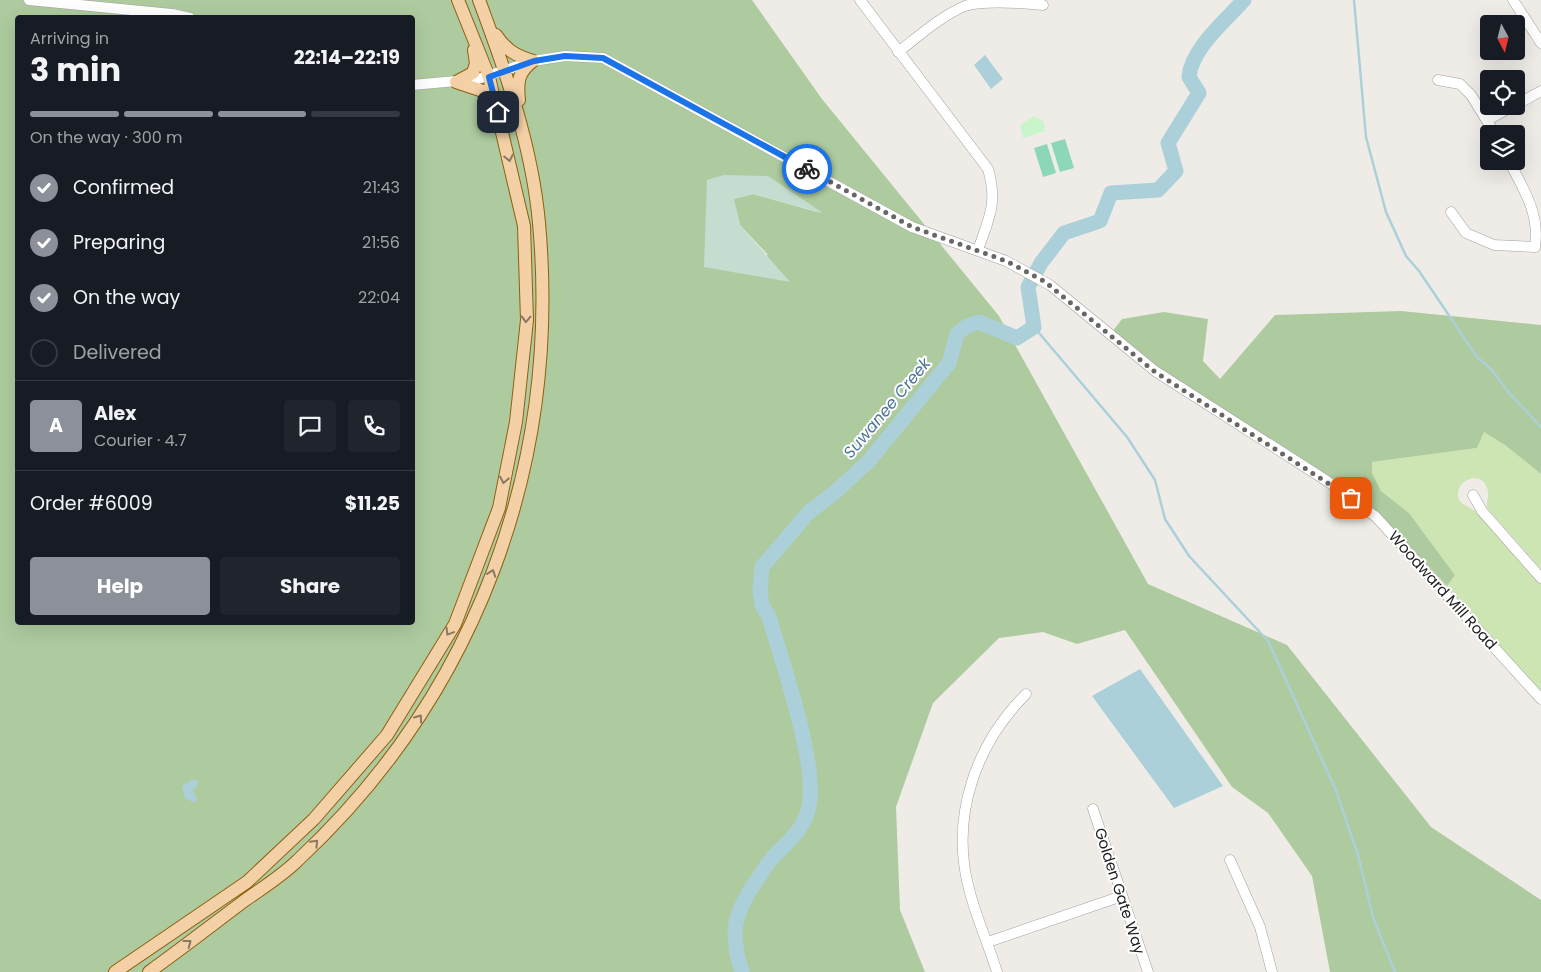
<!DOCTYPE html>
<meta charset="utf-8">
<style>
:root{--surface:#171b24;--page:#20242c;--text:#f1f3f6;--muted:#9ea1a6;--line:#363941;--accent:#8c9099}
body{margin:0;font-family:Poppins,sans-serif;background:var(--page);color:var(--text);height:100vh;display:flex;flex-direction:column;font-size:19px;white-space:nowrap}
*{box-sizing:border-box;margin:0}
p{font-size:16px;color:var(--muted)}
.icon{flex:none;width:28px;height:28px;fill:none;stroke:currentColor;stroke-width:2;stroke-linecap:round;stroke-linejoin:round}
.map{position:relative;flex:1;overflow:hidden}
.sheet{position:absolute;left:15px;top:15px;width:400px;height:610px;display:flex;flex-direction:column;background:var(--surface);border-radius:5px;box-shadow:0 5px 20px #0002}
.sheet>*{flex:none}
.needle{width:32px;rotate:173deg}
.controls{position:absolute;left:1480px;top:15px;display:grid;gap:10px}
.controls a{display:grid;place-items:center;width:45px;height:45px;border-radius:5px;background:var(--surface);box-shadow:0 5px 20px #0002;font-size:25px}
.pin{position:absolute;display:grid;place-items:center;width:42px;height:42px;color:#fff;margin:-21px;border-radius:10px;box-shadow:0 2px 8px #0006}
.courier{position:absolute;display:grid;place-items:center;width:50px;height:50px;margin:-25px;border:4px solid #1a73e8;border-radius:50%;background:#fff;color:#222;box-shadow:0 1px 6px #0007}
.overview em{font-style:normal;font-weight:700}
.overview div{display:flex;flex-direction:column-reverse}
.overview{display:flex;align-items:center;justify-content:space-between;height:85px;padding:0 15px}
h1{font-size:32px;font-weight:700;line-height:38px}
.bar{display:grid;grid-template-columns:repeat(4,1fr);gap:8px 5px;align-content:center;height:60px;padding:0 15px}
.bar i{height:6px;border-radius:4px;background:var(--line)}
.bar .current{background:var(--accent)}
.bar p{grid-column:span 4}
.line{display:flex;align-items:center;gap:12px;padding:0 15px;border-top:1px solid var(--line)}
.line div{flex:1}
.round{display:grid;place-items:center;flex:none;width:52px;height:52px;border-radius:5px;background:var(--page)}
ol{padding:0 15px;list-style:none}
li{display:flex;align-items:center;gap:15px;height:55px}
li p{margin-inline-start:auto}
li .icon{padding:5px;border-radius:50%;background:var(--accent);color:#fff;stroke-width:4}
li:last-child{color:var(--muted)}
li i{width:28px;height:28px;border:2px solid var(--line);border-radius:50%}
.action{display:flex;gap:10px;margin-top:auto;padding:10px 15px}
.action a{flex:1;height:58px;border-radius:5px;background:var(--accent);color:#fff;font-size:20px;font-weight:700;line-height:58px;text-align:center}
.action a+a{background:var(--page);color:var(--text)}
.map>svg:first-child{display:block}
.grass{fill:#cde5b2}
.forest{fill:#aecb9f;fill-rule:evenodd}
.wetland{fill:#c5dcd1}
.park{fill:#c8f5ca}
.pitch{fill:#8cd7b8}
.water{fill:#abd0d9}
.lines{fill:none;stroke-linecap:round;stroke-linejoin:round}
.stream{stroke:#abd0d9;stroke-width:2.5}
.river{stroke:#abd0d9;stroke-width:15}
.minor-casing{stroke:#a1a1a1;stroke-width:11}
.major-casing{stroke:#8e5f0d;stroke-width:14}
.minor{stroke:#fff;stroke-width:10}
.major{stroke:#f4d0a7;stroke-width:12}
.oneway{stroke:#8a7864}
.done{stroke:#686766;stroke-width:5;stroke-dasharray:0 9}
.route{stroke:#1a73e8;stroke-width:6}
.labels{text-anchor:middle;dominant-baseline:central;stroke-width:4;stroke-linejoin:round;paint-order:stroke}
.street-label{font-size:15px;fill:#202020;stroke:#fff}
.water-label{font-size:16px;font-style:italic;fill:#4d7699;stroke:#fff}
</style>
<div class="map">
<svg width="1541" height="972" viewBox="0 0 1541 972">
<rect width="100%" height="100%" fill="#efece7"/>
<path class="grass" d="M 1484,432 L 1505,445 L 1541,474 L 1541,569 L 1487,508 C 1486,501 1490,495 1487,488 C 1480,467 1448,484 1461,503 L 1477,512 L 1541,584 L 1541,693 L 1447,586 L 1455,575 L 1409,513 L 1381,491 L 1372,473 L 1372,462 L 1477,448 Z"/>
<path class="forest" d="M 0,0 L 752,0 L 822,99 L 999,316 L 1148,584 L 1287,645 L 1431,827 L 1541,900 L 1541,972 L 1330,972 L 1312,876 L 1268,813 L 1232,787 L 1125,630 L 1077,644 L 1043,632 L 999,638 L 933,703 L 896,807 L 900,910 L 925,972 L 0,972 ZM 18,18 L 412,18 L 412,622 L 18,622 ZM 724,175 L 821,213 L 753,194 L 733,199 L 740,225 L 768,255 L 704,267 Z
M 1401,311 L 1541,325 L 1541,474 L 1505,445 L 1484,432 L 1477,448 L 1372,462 L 1372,473 L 1381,491 L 1409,513 L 1455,575 L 1447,586 L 1387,522 L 1153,365 L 1112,332 L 1122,319 L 1164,312 L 1208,319 L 1203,361 L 1220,379 L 1275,315 Z"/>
<path class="wetland" d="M 724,175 L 768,176 L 823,213 L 753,194 L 734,199 L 740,225 L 790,282 L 704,267 L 707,180 Z"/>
<path class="park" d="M 1034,116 L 1044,122 L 1045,131 L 1023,138 L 1020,125 Z"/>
<path class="pitch" d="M 1065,139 L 1074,168 L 1060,172 L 1051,143 Z
M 1047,144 L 1056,173 L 1043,177 L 1034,148 Z"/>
<path class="water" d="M 985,55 L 1003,79 L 991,89 L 974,65 Z
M 1140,669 L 1223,786 L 1174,808 L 1092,696 Z
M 191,779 L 198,781 L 197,787 L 192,790 L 197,798 L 195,803 L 185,798 L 182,788 L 184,784 L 189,783 Z"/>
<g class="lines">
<path class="stream" d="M 1354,0 L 1366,137 L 1386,212 L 1406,256 L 1419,271 L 1477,357 L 1491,369 L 1510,394 L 1541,427
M 1034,327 L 1127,437 L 1155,480 L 1165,519 L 1189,556 L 1268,641 L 1335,788 L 1358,855 L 1373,917 L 1395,972"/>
<path class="river" d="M 742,972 C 729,932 734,913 757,880 C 763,871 768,862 775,855 C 790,840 805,828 809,806 C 818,765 782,661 769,617 L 762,605 L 760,592 L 762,567 L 809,512 L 834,493 L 868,462 L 949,363 L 957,334 L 967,326 L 979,322 L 1017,338 L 1034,327 L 1028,287 L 1041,263 L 1064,233 L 1100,221 L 1111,193 L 1158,190 L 1176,171 L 1168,143 L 1199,93 L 1189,77 C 1191,49 1226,20 1244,0"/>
<defs>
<path id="minor" d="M 29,0 L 172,14 L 190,18
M 860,0 L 988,169 C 998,203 989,218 978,250
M 1513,0 L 1541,43
M 898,52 C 919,36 941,16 965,6 C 984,0 1022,3 1043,5
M 1438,80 L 1460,84 L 1471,95 L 1495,134
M 412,85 L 478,79 L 533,61 L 565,56 L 603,58 L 912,227 L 1006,261 L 1050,285 L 1155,371 L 1327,481 L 1376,517 L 1541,699
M 1516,105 L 1541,91
M 1488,120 L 1513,106
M 1451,212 L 1466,233 L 1494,245 L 1535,247 C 1540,214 1524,190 1509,161
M 1473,495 L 1482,511 L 1541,578
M 1093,809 L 1148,972
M 1230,860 L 1260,927 L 1272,972
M 988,942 L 1122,896
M 997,972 C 988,943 975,915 968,885 C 951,815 976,744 1026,694"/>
<path id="major" d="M 496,35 C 506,50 516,56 533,61
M 456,82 L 473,73 L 476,63 L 474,50
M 456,82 L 483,91 L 493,104
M 519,100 C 517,82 518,72 533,61
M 115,972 L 247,882 L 314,819 L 387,735 L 455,624 L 499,508 L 516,422 L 527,320 L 524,226 L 489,77 L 458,0
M 149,972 C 181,949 212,925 244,901 C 262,888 282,876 298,860 C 476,694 561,465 539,223 C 532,146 506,72 479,0"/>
</defs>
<use href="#minor" class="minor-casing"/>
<use href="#major" class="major-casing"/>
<use href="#minor" class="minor"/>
<use href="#major" class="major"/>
</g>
<defs><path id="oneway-chevron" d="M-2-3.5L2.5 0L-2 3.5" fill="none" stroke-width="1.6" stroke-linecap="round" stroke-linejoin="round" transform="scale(1.25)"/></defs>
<g class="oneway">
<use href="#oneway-chevron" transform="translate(509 158) rotate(78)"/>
<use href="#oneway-chevron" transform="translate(526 319) rotate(92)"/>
<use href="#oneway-chevron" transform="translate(504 480) rotate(101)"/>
<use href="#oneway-chevron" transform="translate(492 573) rotate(-70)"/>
<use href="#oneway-chevron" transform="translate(449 632) rotate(121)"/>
<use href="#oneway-chevron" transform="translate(419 718) rotate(-54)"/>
<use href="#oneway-chevron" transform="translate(315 843) rotate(-46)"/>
<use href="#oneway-chevron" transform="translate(188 943) rotate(-37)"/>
</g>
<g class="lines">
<path class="done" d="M 807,169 L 912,227 L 1006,261 L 1044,281 L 1155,372 L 1351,498"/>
<path class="route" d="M 498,112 L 489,77 L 534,61 L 565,56 L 603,58 L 807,169"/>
</g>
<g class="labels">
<g class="street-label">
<text transform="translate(1443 590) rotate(48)">Woodward Mill Road</text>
<text transform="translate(1120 891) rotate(72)">Golden Gate Way</text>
</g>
<g class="water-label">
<text transform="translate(887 408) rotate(-50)">Suwanee Creek</text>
</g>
</g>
</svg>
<div class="controls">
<a><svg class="needle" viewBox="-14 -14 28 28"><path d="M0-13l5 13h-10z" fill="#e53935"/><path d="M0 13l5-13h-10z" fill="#9ea1a6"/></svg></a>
<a><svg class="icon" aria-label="locate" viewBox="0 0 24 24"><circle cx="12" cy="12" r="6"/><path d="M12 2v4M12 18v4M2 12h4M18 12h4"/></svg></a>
<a><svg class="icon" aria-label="layers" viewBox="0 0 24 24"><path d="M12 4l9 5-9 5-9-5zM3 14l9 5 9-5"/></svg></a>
</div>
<div class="pin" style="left:1351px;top:498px;background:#ea580c"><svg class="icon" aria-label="bag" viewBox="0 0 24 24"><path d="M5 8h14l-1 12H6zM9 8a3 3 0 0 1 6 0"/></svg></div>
<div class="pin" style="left:498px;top:112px;background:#1f2937"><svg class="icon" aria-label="home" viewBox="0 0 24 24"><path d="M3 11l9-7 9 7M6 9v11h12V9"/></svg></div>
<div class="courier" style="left:807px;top:169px"><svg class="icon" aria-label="bike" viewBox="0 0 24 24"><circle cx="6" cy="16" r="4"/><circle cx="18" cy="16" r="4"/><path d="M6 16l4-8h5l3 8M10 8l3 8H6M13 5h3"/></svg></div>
<section class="sheet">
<div class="overview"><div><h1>3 min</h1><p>Arriving in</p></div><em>22:14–22:19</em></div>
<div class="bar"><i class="current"></i><i class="current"></i><i class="current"></i><i></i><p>On the way · 300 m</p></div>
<ol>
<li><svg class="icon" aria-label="check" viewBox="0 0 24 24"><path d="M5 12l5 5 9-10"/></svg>Confirmed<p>21:43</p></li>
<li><svg class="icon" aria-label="check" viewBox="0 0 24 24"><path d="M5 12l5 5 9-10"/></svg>Preparing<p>21:56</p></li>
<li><svg class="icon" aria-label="check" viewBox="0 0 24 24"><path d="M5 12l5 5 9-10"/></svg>On the way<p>22:04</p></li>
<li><i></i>Delivered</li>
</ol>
<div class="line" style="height:90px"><b class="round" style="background:var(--accent);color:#fff">A</b><div><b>Alex</b><p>Courier · 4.7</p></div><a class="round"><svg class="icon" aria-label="chat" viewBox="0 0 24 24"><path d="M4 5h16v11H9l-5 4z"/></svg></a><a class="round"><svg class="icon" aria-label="phone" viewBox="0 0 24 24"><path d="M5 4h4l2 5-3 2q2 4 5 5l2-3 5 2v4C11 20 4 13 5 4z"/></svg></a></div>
<div class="line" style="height:65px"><div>Order #6009</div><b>$11.25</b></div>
<div class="action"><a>Help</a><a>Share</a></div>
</section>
</div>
